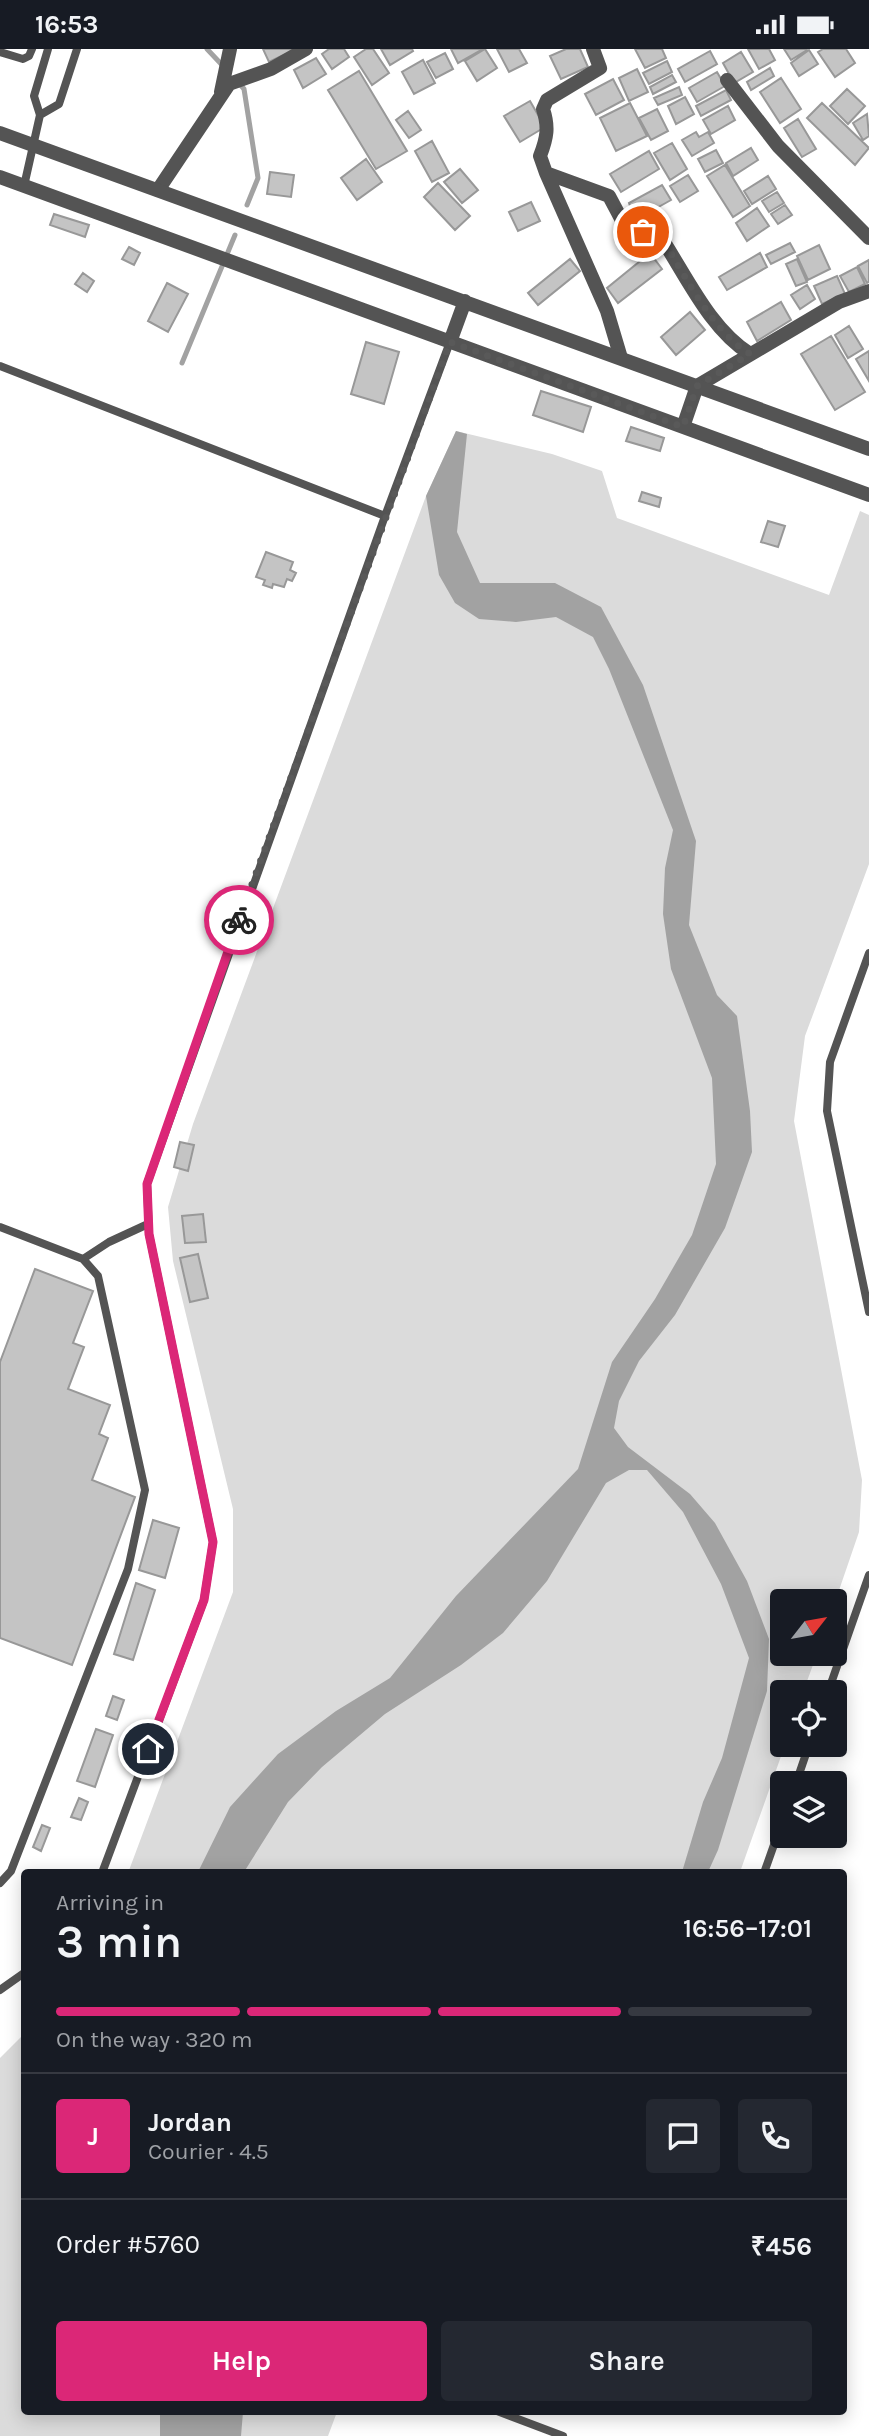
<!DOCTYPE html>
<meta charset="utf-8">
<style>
:root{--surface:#171b24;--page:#242831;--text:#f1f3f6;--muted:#9ea1a6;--line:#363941;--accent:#db2777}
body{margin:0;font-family:Karla,sans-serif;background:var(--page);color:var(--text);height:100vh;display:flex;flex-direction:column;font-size:26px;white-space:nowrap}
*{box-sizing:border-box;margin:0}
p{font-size:23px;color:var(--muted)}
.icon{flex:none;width:38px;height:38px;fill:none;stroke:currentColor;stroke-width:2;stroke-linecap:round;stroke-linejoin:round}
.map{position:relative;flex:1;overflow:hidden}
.drawer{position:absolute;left:21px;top:1820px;width:826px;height:546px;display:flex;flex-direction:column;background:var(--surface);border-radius:7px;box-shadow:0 4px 18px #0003}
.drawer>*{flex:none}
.needle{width:46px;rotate:59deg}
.buttons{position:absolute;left:770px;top:1540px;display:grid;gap:14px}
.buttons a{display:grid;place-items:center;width:77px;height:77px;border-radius:7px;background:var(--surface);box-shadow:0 4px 18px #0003;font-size:35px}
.pin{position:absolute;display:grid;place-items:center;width:60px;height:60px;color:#fff;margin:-30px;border:4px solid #fff;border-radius:50%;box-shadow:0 2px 7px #0007}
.courier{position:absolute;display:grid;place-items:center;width:70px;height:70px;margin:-35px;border:5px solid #db2777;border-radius:50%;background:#fff;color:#222;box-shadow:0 2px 9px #0007}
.summary em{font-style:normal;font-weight:600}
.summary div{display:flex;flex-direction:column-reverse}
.summary{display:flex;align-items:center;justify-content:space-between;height:119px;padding:0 35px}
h1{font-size:46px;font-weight:600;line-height:52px}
.bar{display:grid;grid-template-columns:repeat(4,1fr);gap:10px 7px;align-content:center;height:84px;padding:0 35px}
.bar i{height:9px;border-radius:5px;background:var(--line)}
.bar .active{background:var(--accent)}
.bar p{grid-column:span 4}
.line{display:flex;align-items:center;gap:18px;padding:0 35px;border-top:2px solid var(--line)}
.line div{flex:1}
.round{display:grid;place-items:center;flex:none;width:74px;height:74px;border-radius:7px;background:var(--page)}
.button{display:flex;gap:14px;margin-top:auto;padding:14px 35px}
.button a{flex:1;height:80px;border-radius:7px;background:var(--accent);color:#fff;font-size:28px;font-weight:600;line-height:80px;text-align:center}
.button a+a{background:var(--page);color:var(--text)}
.status{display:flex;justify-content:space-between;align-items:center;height:49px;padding:0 35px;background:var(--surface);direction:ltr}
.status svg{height:19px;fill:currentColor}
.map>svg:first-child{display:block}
.green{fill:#dbdbdb}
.water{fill:#a2a2a2}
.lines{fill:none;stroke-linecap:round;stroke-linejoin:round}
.stream{stroke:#a2a2a2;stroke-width:5}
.building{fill:#c4c4c4;stroke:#989898;stroke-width:2}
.service{stroke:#545454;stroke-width:8}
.minor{stroke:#545454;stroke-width:14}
.tertiary{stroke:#545454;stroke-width:14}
.done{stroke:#595959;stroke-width:7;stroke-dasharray:0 12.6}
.route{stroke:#db2777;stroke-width:9}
</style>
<div class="status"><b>16:53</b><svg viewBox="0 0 49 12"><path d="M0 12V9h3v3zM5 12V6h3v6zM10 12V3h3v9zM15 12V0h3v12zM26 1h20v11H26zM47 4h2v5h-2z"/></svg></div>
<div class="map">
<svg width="869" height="2387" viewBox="0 0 869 2387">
<rect width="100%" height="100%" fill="#fff"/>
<path class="green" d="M 456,382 L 552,405 L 602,422 L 617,469 L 829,546 L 860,462 L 869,466 L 869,815 L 805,987 L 794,1072 L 862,1431 L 859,1483 L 835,1553 L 782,1552 L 782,1605 L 817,1605 L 803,1643 L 782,1643 L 782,1696 L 785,1696 L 740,1823 L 128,1824 L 233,1543 L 233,1460 L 173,1212 L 168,1158 L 193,1075 L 426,447 Z
M 24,1985 L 24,2362 L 337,2363 L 328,2387 L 0,2387 L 0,2009 Z"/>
<path class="water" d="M 456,382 L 467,385 L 457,483 L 480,534 L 555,534 L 601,558 L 643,636 L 696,792 L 689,876 L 717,946 L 737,967 L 750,1062 L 752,1103 L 725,1179 L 675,1266 L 639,1312 L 619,1352 L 614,1379 L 628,1398 L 690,1445 L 715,1474 L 747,1532 L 769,1590 L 767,1642 L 718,1801 L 708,1823 L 682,1823 L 703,1753 L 722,1709 L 749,1609 L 721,1535 L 683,1463 L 647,1421 L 629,1421 L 606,1434 L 547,1532 L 503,1584 L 461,1616 L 385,1665 L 322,1718 L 288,1753 L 244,1823 L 198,1823 L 230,1758 L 278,1705 L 336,1662 L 390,1629 L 456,1547 L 578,1420 L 612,1313 L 655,1250 L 692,1186 L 716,1115 L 712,1029 L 671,920 L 663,865 L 665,819 L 673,781 L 609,620 L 593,588 L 556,568 L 516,573 L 479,570 L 455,554 L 439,526 L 426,447 Z
M 160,2363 L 243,2363 L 241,2387 L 160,2387 Z"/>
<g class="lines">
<path class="stream" d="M 207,0 L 224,18
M 238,33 L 244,40 L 258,129 L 247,156
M 182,314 L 235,186"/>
</g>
<path class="building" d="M 263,0 L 296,0 L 269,13 Z
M 329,0 L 344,0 L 349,8 L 332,20 L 322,5 Z
M 366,0 L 373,0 L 389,24 L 372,36 L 354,8 Z
M 381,0 L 412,0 L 413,2 L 390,16 Z
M 451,0 L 483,0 L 458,14 Z
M 485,0 L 497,19 L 477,32 L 465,12 Z
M 497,0 L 519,0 L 527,14 L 509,23 Z
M 566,0 L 580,0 L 588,18 L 561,30 L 550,7 Z
M 635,0 L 662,0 L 666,9 L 645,19 Z
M 748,0 L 769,0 L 775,11 L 759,20 Z
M 784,0 L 806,0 L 807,1 L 791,11 Z
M 823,0 L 846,0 L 855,14 L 835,28 L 818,3 Z
M 809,1 L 818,15 L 799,27 L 791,14 Z
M 710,2 L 717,15 L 685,33 L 678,20 Z
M 741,3 L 753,23 L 734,34 L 723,14 Z
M 445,4 L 453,20 L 436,29 L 427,13 Z
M 316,9 L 326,25 L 303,39 L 294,21 Z
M 423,11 L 435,34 L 414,45 L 402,23 Z
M 667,12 L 672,23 L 649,35 L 643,24 Z
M 770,19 L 774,27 L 751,41 L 747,33 Z
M 637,20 L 648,43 L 629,52 L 619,29 Z
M 359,22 L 407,102 L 376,120 L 328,41 Z
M 717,23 L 725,37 L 697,53 L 689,39 Z
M 672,26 L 676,33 L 653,45 L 650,38 Z
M 781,29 L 801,60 L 780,74 L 760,43 Z
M 613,30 L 624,51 L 596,66 L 585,45 Z
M 679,38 L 682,46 L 658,56 L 654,49 Z
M 847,40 L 865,57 L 848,75 L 830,57 Z
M 726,41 L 731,51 L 701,67 L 696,57 Z
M 685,48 L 694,65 L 676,75 L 668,57 Z
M 530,52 L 545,78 L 520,93 L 504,67 Z
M 630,54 L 647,87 L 616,102 L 600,69 Z
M 822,54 L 869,99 L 855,116 L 807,69 Z
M 728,57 L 735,71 L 711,85 L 703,71 Z
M 657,60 L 668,82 L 651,91 L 639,69 Z
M 408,62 L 421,81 L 409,89 L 396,71 Z
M 867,65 L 869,87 L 863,91 L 853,74 Z
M 798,70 L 816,100 L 802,108 L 784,79 Z
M 696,83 L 699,88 L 708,83 L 714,94 L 692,107 L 682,91 Z
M 432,92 L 449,124 L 432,133 L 415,102 Z
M 672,94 L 687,120 L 670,131 L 654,104 Z
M 751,99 L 758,111 L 733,127 L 726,114 Z
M 716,101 L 723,114 L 705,123 L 698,110 Z
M 649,102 L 659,120 L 621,143 L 610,125 Z
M 366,110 L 382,133 L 357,151 L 341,129 Z
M 725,116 L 750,157 L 733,168 L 707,127 Z
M 460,120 L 478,141 L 462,154 L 444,133 Z
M 270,123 L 294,126 L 291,148 L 267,145 Z
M 688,126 L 698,142 L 680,153 L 670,137 Z
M 768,127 L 776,140 L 752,155 L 744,142 Z
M 438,134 L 470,167 L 455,181 L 424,148 Z
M 662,136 L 671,151 L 635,171 L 629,154 Z
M 777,143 L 784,154 L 769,163 L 762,152 Z
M 531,153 L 540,172 L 518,182 L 509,163 Z
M 785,156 L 792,166 L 778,175 L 771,165 Z
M 757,159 L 769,177 L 747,192 L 736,174 Z
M 54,165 L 89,176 L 85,188 L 50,176 Z
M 790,194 L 795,203 L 771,215 L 766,206 Z
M 819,196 L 830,220 L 808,231 L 797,207 Z
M 129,198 L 140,204 L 134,216 L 122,210 Z
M 650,204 L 662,220 L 618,254 L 607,239 Z
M 760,204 L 767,218 L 727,241 L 719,228 Z
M 570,210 L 580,222 L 538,256 L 528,244 Z
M 797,210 L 807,233 L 796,237 L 786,215 Z
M 869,211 L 869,233 L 867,234 L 858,217 Z
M 857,218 L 865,235 L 849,243 L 840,227 Z
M 83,224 L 94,232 L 87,243 L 75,235 Z
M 837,227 L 845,245 L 822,255 L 814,237 Z
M 167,234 L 188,245 L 168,283 L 148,272 Z
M 807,236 L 815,250 L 800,260 L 791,246 Z
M 781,253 L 791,271 L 757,292 L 747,273 Z
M 690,263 L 705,281 L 676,306 L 661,288 Z
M 849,277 L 863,300 L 848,309 L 835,286 Z
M 831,287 L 865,343 L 835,361 L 801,305 Z
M 366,293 L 399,303 L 384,355 L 351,345 Z
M 869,302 L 869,332 L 856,310 Z
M 541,342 L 591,358 L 583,383 L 533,366 Z
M 631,378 L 664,389 L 660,402 L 626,392 Z
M 642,443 L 661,449 L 659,458 L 639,452 Z
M 768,472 L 785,477 L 778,498 L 761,493 Z
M 266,503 L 293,513 L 290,521 L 296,524 L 292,532 L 287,530 L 284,538 L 273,535 L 272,539 L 263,536 L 265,531 L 256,528 Z
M 180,1093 L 194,1096 L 188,1122 L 174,1118 Z
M 203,1165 L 206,1193 L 185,1194 L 182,1167 Z
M 198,1205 L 208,1249 L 190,1253 L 180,1209 Z
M 35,1220 L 93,1242 L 73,1294 L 84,1298 L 68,1340 L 110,1356 L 99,1385 L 108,1389 L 92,1431 L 135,1448 L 72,1616 L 0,1589 L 0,1313 Z
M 153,1471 L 179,1479 L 165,1529 L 139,1521 Z
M 136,1534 L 155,1541 L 133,1611 L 114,1605 Z
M 113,1647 L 124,1651 L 117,1671 L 106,1667 Z
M 96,1680 L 113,1686 L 95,1738 L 77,1732 Z
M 79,1749 L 88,1753 L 81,1771 L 71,1768 Z
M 42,1776 L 50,1779 L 41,1802 L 33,1798 Z"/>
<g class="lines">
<path class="service" d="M 0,3 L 23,10 L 29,7 L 32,0
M 40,66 L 59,55 L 77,0
M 24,137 L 40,66 L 34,47 L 48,0
M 0,317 L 385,467
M 869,904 L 830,1013 L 827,1062 L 869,1263
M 0,1178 L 83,1210 L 98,1227 L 145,1441 L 128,1520 L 11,1822 L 0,1834
M 83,1210 L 109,1193 L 148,1175
M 828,1643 L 869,1526
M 796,1734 L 809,1696
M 102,1824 L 204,1551 L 213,1493 L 149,1185 L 147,1135 L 385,467 L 450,293
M 764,1824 L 782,1773
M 0,1941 L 24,1924
M 497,2362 L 563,2387"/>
<path class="minor" d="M 593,0 L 600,19 L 547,51 L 543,60 C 549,78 547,89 540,107 L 546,124 L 609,147 L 626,179 L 660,187 C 686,226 709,279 750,305
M 727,31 L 778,97 L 869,189
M 221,43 L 230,0
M 546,124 L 607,262 L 621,309
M 158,141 L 229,35 L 271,20 L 306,0
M 697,337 L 839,253 L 869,242"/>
<path class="tertiary" d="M 0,84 L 869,400
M 0,128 L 869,446
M 450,293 L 465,252
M 683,378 L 697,337"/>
</g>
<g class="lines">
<path class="done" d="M 239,871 L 450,293 L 683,378 L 697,337 L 750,305 C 709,279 686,226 660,187 L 643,183"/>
<path class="route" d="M 148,1700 L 204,1551 L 213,1493 L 149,1185 L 147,1135 L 239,871"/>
</g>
</svg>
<div class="buttons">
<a><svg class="needle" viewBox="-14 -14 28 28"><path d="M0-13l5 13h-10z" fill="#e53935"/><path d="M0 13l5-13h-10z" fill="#9ea1a6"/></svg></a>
<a><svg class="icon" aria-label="locate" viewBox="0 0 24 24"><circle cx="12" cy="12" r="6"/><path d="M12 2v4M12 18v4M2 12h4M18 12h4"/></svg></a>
<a><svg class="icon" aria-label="layers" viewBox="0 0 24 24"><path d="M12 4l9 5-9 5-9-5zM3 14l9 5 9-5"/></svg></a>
</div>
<div class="pin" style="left:643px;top:183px;background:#ea580c"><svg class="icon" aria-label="bag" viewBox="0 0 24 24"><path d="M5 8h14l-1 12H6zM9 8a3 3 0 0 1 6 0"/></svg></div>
<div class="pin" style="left:148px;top:1700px;background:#1f2937"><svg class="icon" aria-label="home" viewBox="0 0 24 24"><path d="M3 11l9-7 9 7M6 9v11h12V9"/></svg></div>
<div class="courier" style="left:239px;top:871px"><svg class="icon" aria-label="bike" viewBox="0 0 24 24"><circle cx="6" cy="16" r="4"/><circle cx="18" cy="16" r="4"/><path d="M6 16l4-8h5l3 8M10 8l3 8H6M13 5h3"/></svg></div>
<section class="drawer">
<div class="summary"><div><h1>3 min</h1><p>Arriving in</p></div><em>16:56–17:01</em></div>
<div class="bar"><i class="active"></i><i class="active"></i><i class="active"></i><i></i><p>On the way · 320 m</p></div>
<div class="line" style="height:126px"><b class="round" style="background:var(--accent);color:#fff">J</b><div><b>Jordan</b><p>Courier · 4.5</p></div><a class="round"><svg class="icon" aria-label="chat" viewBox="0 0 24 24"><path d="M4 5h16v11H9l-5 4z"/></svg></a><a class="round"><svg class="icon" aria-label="phone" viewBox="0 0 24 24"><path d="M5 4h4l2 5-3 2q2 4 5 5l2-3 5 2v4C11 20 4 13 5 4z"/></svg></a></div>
<div class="line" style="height:91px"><div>Order #5760</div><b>₹456</b></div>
<div class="button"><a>Help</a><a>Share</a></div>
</section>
</div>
